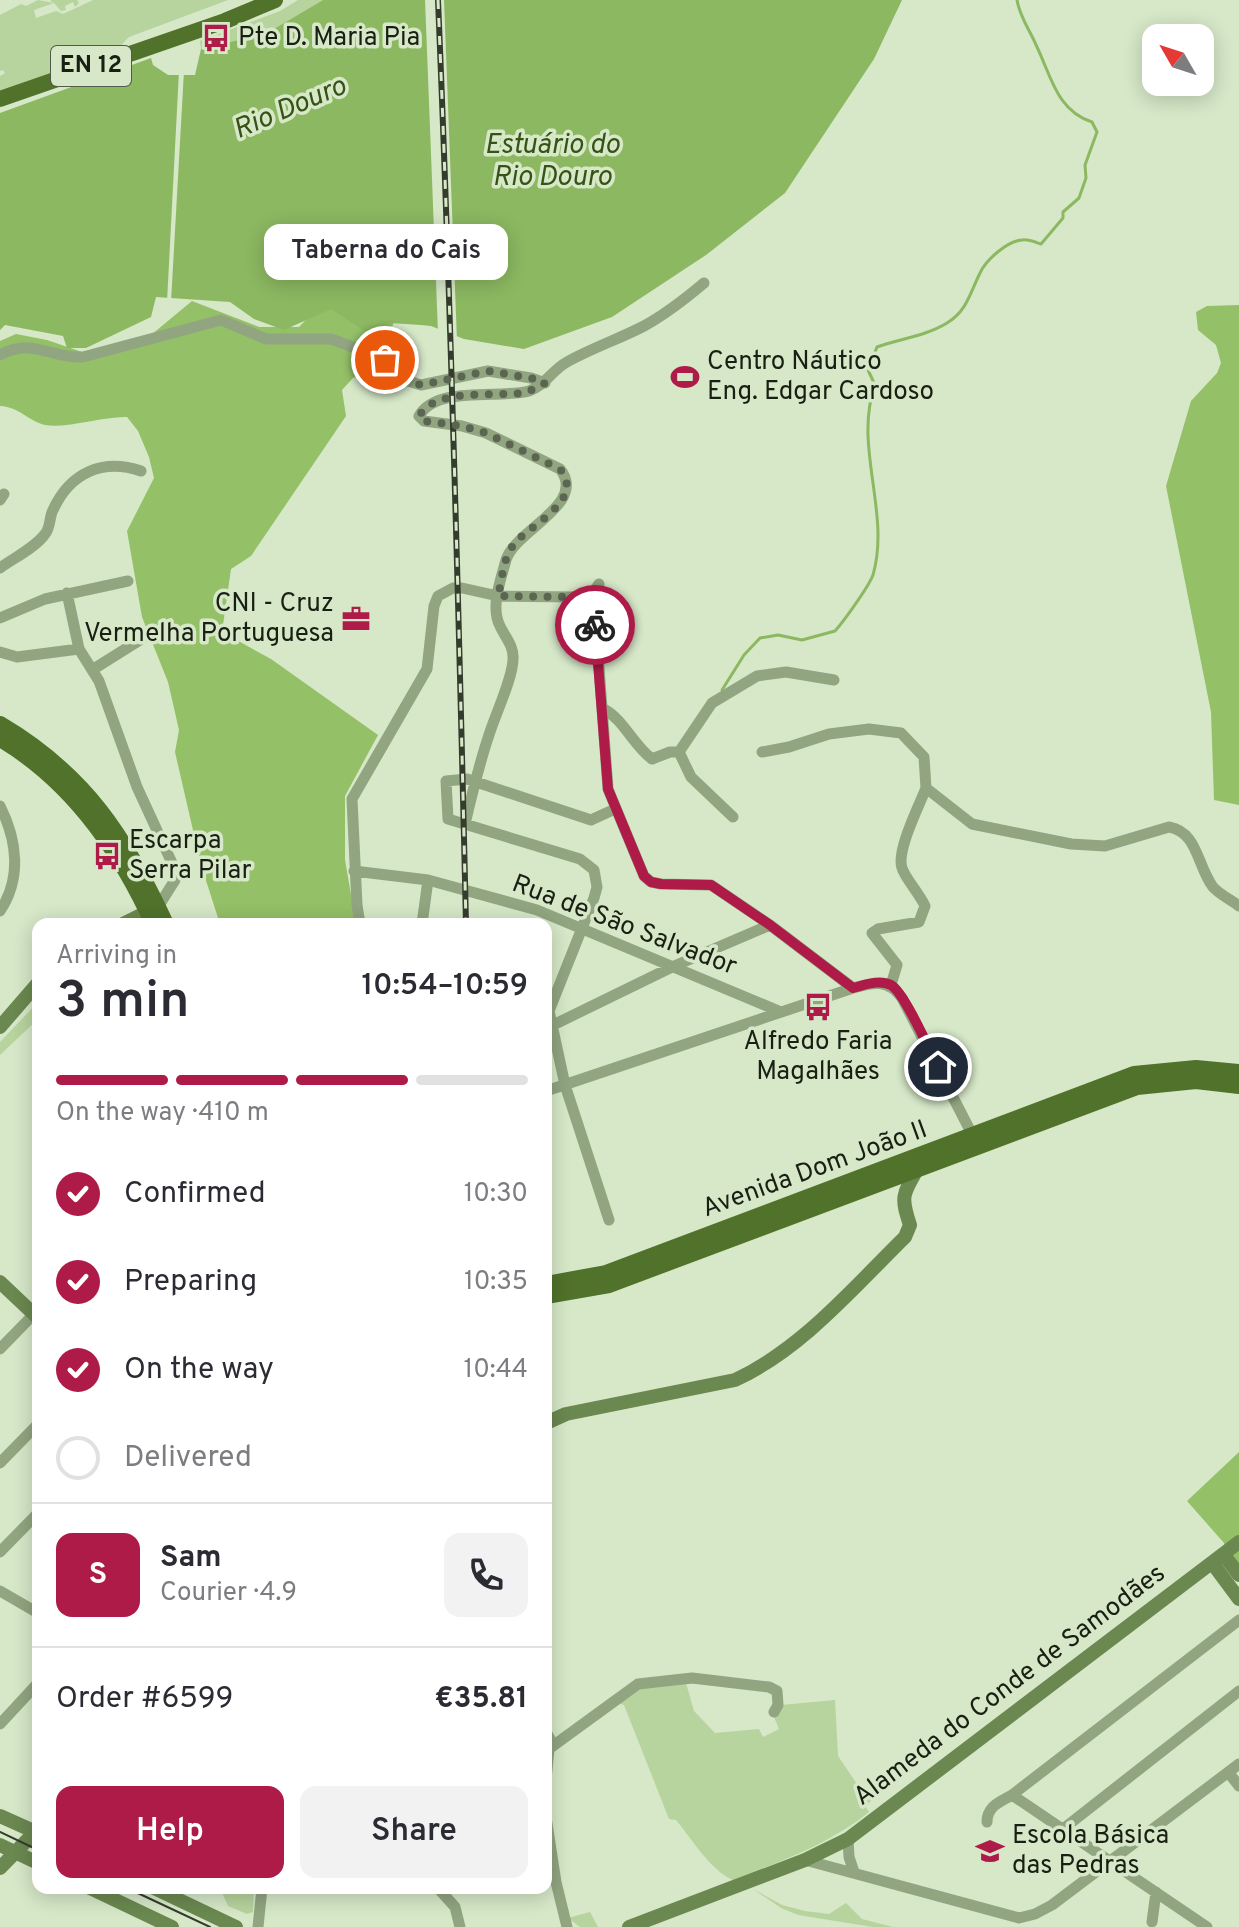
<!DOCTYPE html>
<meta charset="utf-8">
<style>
:root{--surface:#fff;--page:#f2f2f3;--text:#2b2b33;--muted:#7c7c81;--line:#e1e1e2;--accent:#ae1b48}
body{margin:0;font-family:Overpass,sans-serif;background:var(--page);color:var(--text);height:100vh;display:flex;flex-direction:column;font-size:30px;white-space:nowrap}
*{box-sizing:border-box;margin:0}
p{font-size:26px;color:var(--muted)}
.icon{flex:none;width:44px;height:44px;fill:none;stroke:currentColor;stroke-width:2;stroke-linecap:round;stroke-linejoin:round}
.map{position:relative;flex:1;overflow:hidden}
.sheet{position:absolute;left:32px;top:918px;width:520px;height:976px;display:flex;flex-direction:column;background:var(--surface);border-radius:16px;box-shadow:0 4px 20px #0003}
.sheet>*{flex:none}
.needle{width:52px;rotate:309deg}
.controls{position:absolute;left:1142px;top:24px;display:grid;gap:16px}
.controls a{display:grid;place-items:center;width:72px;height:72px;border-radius:16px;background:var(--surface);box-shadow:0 4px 20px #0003;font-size:40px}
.pin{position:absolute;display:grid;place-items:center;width:68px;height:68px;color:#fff;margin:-34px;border:4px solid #fff;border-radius:50%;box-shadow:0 2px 8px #0007}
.courier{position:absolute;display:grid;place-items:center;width:80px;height:80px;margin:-40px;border:6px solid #ae1b48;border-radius:50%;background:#fff;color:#222;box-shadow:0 2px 10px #0007}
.bubble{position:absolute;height:56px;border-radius:16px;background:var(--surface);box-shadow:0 4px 20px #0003;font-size:26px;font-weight:600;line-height:56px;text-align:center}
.headline em{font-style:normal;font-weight:600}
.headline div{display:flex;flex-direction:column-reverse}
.headline{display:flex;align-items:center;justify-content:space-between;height:136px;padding:0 24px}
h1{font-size:52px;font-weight:600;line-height:60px}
.bar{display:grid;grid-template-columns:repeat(4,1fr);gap:12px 8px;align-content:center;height:96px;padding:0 24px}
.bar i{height:10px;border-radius:6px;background:var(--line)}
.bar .selected{background:var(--accent)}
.bar p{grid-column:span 4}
.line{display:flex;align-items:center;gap:20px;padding:0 24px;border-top:2px solid var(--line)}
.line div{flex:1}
.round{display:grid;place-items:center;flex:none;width:84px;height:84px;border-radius:16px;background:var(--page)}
ol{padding:0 24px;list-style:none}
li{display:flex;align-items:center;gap:24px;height:88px}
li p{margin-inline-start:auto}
li .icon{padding:8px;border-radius:50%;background:var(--accent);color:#fff;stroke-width:4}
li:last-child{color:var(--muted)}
li i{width:44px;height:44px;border:4px solid var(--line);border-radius:50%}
.cta{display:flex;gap:16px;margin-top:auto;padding:16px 24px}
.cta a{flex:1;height:92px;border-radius:16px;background:var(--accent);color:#fff;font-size:32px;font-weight:600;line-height:92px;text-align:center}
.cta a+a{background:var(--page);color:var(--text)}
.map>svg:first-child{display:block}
.green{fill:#b7d39e}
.forest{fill:#94c068}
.water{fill:#8cb861}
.pier{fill:#d6e8c8}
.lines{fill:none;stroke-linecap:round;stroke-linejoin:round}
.stream{stroke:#8cb861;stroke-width:3}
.street{stroke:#91a581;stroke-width:11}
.secondary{stroke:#6b8850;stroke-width:14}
.primary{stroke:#50722a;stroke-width:16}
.tram{stroke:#353c2d;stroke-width:2}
.rail-casing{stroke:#353c2d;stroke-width:6}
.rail{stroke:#d6e8c8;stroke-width:3;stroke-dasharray:9;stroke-linecap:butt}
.done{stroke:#5b6552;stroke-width:8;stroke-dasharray:0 14.4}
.route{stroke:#ae1b48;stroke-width:10}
.labels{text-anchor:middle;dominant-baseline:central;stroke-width:7;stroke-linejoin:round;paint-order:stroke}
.shield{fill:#d6e8c8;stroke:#525b49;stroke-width:2}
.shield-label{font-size:24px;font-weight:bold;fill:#191f13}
.poi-label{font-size:26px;fill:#191f13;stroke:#d6e8c8;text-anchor:start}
.street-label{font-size:26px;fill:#191f13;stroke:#d6e8c8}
.water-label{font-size:28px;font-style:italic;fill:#365215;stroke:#d6e8c8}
</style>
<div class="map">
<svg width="1239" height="1927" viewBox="0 0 1239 1927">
<rect width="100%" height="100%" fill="#d6e8c8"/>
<path class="green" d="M 38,0 L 53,3 L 50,0 L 77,0 L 79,3 L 75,7 L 73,2 L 65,6 L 66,10 L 61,11 L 54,3 L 34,10 L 36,18 L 56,11 L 63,14 L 93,0 L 228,0 L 129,37 L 114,53 L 0,94 L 0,76 L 5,73 L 3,70 L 0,71 L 0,15 L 21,4 L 26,6 Z
M 298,0 L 323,0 L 267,33 L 201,49 L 200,41 L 280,11 Z
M 38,1002 L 38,1019 L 0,1055 L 0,1042 Z
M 686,1683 L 694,1711 L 715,1733 L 759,1729 L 763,1737 L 779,1729 L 774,1717 L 781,1705 L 835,1700 L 838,1756 L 863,1793 L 885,1776 L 891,1785 L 865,1806 L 869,1812 C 828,1845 781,1861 733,1880 C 710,1870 692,1839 676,1820 L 669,1819 L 624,1705 L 618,1703 L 638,1687 Z
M 220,1888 L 254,1888 L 253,1912 L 247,1914 L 228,1906 Z
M 753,1889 L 782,1905 L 805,1911 L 829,1914 L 846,1903 L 862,1919 L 893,1927 L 873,1927 L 798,1915 L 781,1908 Z
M 590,1912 L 598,1927 L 580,1927 L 568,1918 Z"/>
<path class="forest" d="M 329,296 L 394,321 L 382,361 L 353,378 L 342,390 L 346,416 L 251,556 L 231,569 L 222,632 L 271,659 L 378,735 L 345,796 L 345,860 L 356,924 L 220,924 L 201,865 L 175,752 L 179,730 L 168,682 L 142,617 L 127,531 L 154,478 L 149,457 L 138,431 L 127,417 C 104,416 65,429 45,425 C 26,420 20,407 0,406 L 0,341 L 16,334 L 47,340 L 82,352 L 151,335 L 192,301 L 259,327 L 299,327 Z
M 1239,305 L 1239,805 L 1214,800 L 1211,712 L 1166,486 L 1191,401 L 1217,373 L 1221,363 L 1216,345 L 1198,330 L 1196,312 L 1207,306 Z
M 1239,1452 L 1239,1580 L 1231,1570 L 1224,1543 L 1187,1501 Z"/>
<path class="water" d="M 323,0 L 902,0 L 874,59 L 785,193 L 706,255 L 612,317 L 524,349 L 464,339 L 431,326 L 421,325 L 390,323 L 366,332 L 331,309 L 284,330 L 254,319 L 230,302 L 156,297 L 151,317 L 86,348 L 67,348 L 63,336 L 5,325 L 0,330 L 0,113 L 151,58 L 153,65 L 168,75 L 195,75 L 201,49 L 267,33 Z"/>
<path class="pier" d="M 425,0 L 444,0 L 457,341 L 438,333 Z
M 179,71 L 184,71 L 171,302 L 167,302 Z"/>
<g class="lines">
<path class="stream" d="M 722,690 L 744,655 L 760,638 L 778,635 L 802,640 L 835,631 C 844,621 869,586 873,575 C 891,513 853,446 875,385 L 868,370 L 877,347 C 899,339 926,336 947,323 C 967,311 970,293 980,273 C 986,260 1007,241 1022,240 C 1028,239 1035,242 1041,244 L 1063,218 L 1063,212 L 1079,198 L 1086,178 L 1085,165 L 1097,132 L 1092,122 C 1057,111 1051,76 1037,47 C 1030,30 1020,18 1017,0"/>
<path class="street" d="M 0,355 C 34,337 51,359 83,357 L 221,320 L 266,339 L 331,339 L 378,356 L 405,380 L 421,385 L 488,371 L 531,378 L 545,383
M 0,500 L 4,494
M 0,568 C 14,558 36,547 45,534 C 51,527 49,517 53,510 C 70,473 102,458 141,471
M 67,593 L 79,649 L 99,681 L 137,787 L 172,863 L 175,880 L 158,907
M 586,602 L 596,627 L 608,789 L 644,876 L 651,882 L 661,884 L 711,885 L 770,925 L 853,988
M 586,602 L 599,584
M 0,618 L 45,599 L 128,581
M 0,652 L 17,657 L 79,649
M 92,670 L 143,638
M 604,709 C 624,720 633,745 652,759 L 670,752 L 679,752
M 679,752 L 712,703 L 757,676 L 786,672 L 834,680
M 679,752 L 691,777 L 733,817
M 762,752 L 789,747 L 829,734 L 869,729 L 901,733 L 924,757 L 926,788 L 972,824 L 1071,844 L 1105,846 L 1169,827 C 1198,832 1197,866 1213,887 C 1219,894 1231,900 1239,906
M 0,806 C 17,840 22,878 0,911
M 465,824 C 472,794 479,764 489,735 C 495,715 513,678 513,659 C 514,646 505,637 500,626 C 490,607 501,579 506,560 C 515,530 588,504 560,469 L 486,433 L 462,426 L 424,421 L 419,416 C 437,385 500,399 529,391 C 546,385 552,370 567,362 C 592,348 619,339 644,326 C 666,314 685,299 704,283
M 354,871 L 428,880 L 537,910 L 781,1012
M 360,924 L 357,905 L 352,799 L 427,669 L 434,606 L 438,596 L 453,588 L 462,588 L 498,596 L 576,597 L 586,602
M 422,924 L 428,880
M 891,985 L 897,965 L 872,933 L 878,929 L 919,922 L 925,906 C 919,893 905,878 902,868 C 896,851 919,806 926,788
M 549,1027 L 672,967 L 770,925
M 546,1091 L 853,988 C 874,982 888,979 902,998 L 975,1140
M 609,1220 L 565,1085 L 549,1011 L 594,898 L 597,887 L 594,870 L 580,859 L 448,819 L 446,781 L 467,779 L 591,820 L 615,809
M 0,1349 L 33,1315
M 0,1463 L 38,1424
M 0,1552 L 38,1513
M 0,1591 L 38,1613
M 0,1724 L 38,1683
M 546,1732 L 550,1739 L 546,1780
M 546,1751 L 638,1684 L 692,1678 L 769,1687 L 777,1691 L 778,1705 L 774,1712
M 1228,1772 L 1239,1786
M 1012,1795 L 1207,1927
M 546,1817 L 556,1882 L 567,1927
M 987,1822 C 987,1806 1000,1802 1012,1795 L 1239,1620
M 1063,1829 L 1239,1691
M 848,1839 L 849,1857 L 854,1872
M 805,1860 L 1019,1918 L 1035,1914 L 1052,1905 L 1239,1764
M 438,1888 L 455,1907 L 460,1927
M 1152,1922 L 1156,1892
M 258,1927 L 262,1888"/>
<path class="secondary" d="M 123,924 L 155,908
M 0,1027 L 38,983
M 0,1282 L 38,1318
M 546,1423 L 566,1414 L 735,1380 C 802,1349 853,1288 905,1237 L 910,1225 C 901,1198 902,1195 917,1170
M 1224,1555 L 1239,1575
M 1213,1564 L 1239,1599
M 0,1816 L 38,1833
M 0,1845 L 38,1863
M 0,1868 L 38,1829
M 90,1888 L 172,1927
M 154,1888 L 236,1927
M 629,1927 L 805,1860 L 848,1839 L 1239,1542"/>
<path class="primary" d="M 0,99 L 225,21 L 275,0
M 0,724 C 85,774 126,837 166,924
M 0,739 C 71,781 119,849 153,924
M 546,1284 L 606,1273 L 1134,1074 L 1196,1068 L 1239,1072
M 546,1296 L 609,1285 L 1137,1087 L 1196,1081 L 1239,1086"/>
<path class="tram" d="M 0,1832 L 38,1850
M 127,1888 L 210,1927"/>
<defs>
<path id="rail" d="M 438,0 C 451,308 459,616 466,924"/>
</defs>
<use href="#rail" class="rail-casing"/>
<use href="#rail" class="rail"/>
</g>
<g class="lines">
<path class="done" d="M 385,360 L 405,380 L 421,385 L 488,371 L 531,378 L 545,383 C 537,388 530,391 521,393 C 494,397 436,387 419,416 L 424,421 L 462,426 L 486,433 L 560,469 C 587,502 525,526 512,547 C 503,560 502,580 498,596 L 576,597 C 590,603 591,611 595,625"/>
<path class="route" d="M 595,625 L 608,789 L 644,876 L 651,882 L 661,884 L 711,885 L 770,925 L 853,988 C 865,985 879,979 891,985 C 904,992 930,1051 938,1067"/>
</g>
<defs>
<symbol id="bus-bare" viewBox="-9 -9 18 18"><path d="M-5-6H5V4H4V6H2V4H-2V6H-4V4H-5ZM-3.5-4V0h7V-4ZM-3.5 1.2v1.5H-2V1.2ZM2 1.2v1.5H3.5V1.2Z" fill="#ae1b48" stroke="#d6e8c8" stroke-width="2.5" paint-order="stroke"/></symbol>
<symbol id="stadium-bare" viewBox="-9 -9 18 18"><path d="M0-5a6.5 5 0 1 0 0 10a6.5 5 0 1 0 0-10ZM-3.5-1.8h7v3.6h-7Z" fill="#ae1b48" stroke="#d6e8c8" stroke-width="2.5" paint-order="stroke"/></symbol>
<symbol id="office-bare" viewBox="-9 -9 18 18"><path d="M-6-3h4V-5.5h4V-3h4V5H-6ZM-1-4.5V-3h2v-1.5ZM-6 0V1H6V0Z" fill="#ae1b48" stroke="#d6e8c8" stroke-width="2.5" paint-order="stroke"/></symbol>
<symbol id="school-bare" viewBox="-9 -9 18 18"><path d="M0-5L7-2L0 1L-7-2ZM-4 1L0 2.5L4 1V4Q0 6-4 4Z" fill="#ae1b48" stroke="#d6e8c8" stroke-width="2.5" paint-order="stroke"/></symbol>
</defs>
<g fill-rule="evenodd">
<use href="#bus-bare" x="196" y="18" width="40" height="40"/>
<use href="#stadium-bare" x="665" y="357" width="40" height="40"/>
<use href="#office-bare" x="336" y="599" width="40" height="40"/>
<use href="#bus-bare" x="87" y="836" width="40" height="40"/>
<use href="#bus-bare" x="798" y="987" width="40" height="40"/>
<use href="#school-bare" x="970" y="1831" width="40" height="40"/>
</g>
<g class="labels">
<rect class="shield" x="51" y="46" width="80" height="40" rx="6"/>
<g class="shield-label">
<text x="91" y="66">EN 12</text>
</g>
<g class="poi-label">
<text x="238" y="38">Pte D. Maria Pia</text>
<text x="707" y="362">Centro Náutico<tspan x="707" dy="30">Eng. Edgar Cardoso</tspan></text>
<text x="334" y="604" text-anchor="end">CNI - Cruz<tspan x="334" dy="30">Vermelha Portuguesa</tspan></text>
<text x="129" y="841">Escarpa<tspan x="129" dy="30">Serra Pilar</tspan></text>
<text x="818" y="1042" text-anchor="middle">Alfredo Faria<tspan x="818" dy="30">Magalhães</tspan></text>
<text x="1012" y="1836">Escola Básica<tspan x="1012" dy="30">das Pedras</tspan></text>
</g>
<g class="street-label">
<text transform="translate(624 926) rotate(21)">Rua de São Salvador</text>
<text transform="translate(815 1170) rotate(-20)">Avenida Dom João II</text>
<text transform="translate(1010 1686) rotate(-37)">Alameda do Conde de Samodães</text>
</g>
<g class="water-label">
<text transform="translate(290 109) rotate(-23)">Rio Douro</text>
<text x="552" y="146">Estuário do<tspan x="552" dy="32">Rio Douro</tspan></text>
</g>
</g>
</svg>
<div class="controls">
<a><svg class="needle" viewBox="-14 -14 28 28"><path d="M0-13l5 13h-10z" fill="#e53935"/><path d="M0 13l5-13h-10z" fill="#7c7c81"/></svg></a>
</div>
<div class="pin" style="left:385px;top:360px;background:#ea580c"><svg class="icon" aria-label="bag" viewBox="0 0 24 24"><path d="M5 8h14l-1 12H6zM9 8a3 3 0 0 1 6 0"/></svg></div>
<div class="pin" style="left:938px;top:1067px;background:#1f2937"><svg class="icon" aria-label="home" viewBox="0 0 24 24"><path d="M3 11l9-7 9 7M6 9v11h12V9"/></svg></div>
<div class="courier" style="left:595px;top:625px"><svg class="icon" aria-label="bike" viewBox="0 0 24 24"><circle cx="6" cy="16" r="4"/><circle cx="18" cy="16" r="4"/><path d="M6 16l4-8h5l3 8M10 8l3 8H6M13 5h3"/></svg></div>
<div class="bubble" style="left:264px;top:224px;width:244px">Taberna do Cais</div>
<section class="sheet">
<div class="headline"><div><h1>3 min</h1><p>Arriving in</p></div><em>10:54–10:59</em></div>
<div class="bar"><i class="selected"></i><i class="selected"></i><i class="selected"></i><i></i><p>On the way · 410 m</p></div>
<ol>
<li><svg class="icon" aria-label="check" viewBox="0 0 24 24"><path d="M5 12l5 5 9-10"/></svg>Confirmed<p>10:30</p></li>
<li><svg class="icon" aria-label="check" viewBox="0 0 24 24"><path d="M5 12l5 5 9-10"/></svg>Preparing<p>10:35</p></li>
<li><svg class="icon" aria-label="check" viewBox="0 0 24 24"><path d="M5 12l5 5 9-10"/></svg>On the way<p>10:44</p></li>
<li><i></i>Delivered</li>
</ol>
<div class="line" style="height:144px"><b class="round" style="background:var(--accent);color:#fff">S</b><div><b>Sam</b><p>Courier · 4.9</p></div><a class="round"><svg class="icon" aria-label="phone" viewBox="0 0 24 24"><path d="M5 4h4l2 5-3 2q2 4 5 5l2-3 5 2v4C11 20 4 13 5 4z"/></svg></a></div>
<div class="line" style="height:104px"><div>Order #6599</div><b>€35.81</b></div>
<div class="cta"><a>Help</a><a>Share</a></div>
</section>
</div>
